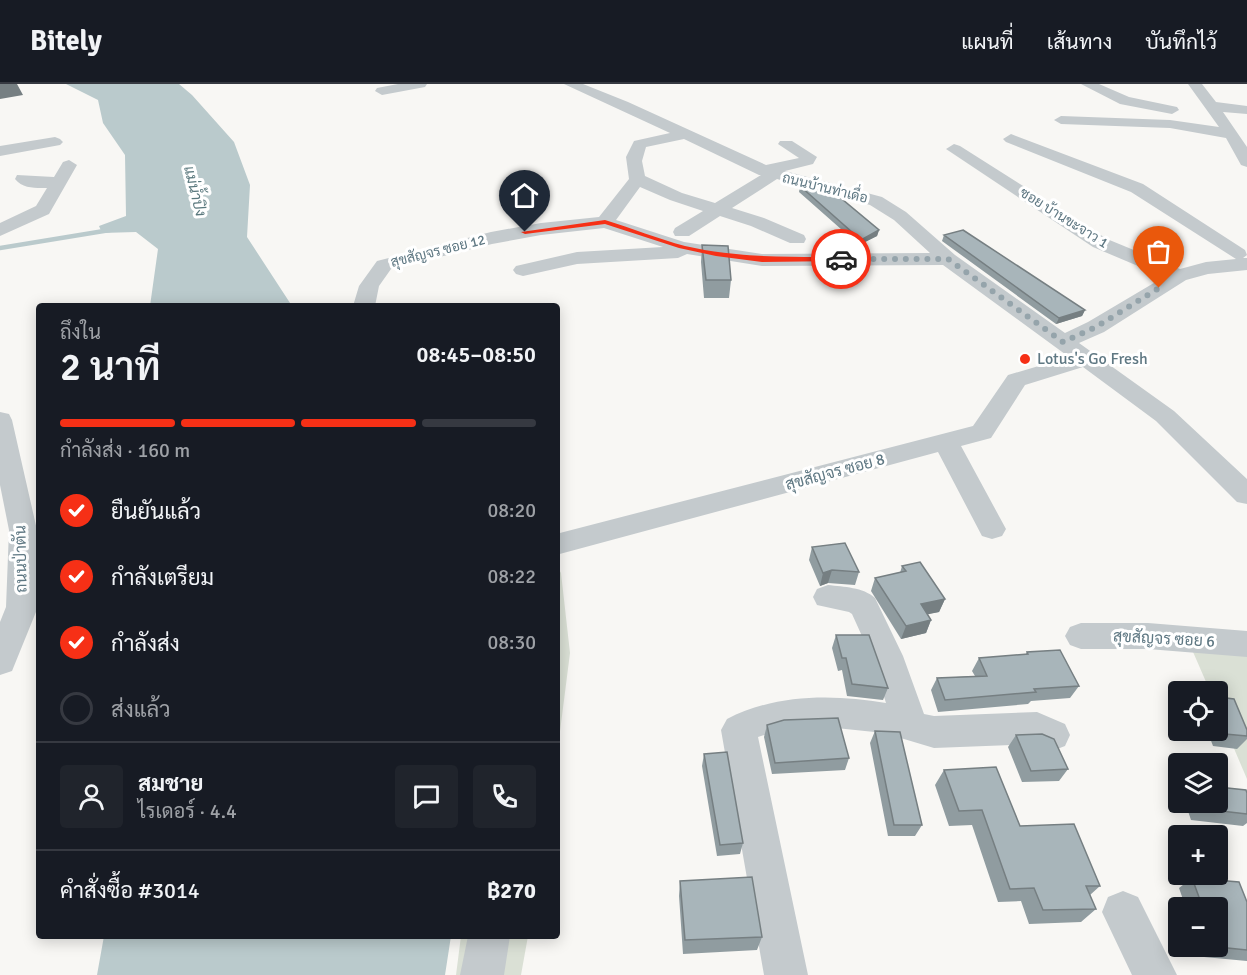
<!DOCTYPE html>
<html lang="th">
<meta charset="utf-8">
<style>
:root{--surface:#171b24;--page:#20242c;--text:#f1f3f6;--muted:#9ea1a6;--line:#363941;--accent:#f63016}
body{margin:0;font-family:Signika,Sarabun,sans-serif;background:var(--page);color:var(--text);height:100vh;display:flex;flex-direction:column;font-size:22px;white-space:nowrap}
*{box-sizing:border-box;margin:0}
p{font-size:20px;color:var(--muted)}
.icon{flex:none;width:33px;height:33px;fill:none;stroke:currentColor;stroke-width:2;stroke-linecap:round;stroke-linejoin:round}
.map{position:relative;flex:1;overflow:hidden}
.sheet{position:absolute;left:36px;top:219px;width:524px;height:636px;display:flex;flex-direction:column;background:var(--surface);border-radius:6px;box-shadow:0 3px 15px #0003}
.sheet>*{flex:none}
.controls{position:absolute;left:1168px;top:597px;display:grid;gap:12px}
.controls a{display:grid;place-items:center;width:60px;height:60px;border-radius:6px;background:var(--surface);box-shadow:0 3px 15px #0003;font-size:30px}
.pin{position:absolute;display:grid;place-items:center;width:51px;height:51px;color:#fff;margin:-62px -26px;border-radius:50% 50% 50% 0;rotate:-45deg;box-shadow:0 0 6px #0007}
.pin .icon{rotate:45deg}
.courier{position:absolute;display:grid;place-items:center;width:60px;height:60px;margin:-30px;border:4px solid #f63016;border-radius:50%;background:#fff;color:#222;box-shadow:0 2px 8px #0007}
.summary em{font-style:normal;font-weight:600}
.summary div{display:flex;flex-direction:column-reverse}
.summary{display:flex;align-items:center;justify-content:space-between;height:102px;padding:0 24px}
h1{font-size:39px;font-weight:600;line-height:45px}
.bar{display:grid;grid-template-columns:repeat(4,1fr);gap:9px 6px;align-content:center;height:72px;padding:0 24px}
.bar i{height:8px;border-radius:4px;background:var(--line)}
.bar .selected{background:var(--accent)}
.bar p{grid-column:span 4}
.line{display:flex;align-items:center;gap:15px;padding:0 24px;border-top:2px solid var(--line)}
.line div{flex:1}
.round{display:grid;place-items:center;flex:none;width:63px;height:63px;border-radius:6px;background:var(--page)}
ol{padding:0 24px;list-style:none}
li{display:flex;align-items:center;gap:18px;height:66px}
li p{margin-inline-start:auto}
li .icon{padding:6px;border-radius:50%;background:var(--accent);color:#fff;stroke-width:4}
li:last-child{color:var(--muted)}
li i{width:33px;height:33px;border:3px solid var(--line);border-radius:50%}
header{display:flex;align-items:center;gap:36px;box-sizing:border-box;height:84px;padding:0 30px;background:var(--surface);border-bottom:2px solid var(--line)}
header strong{font-size:28px}
nav{display:flex;gap:33px;margin-inline-start:auto;font-size:21px}
.map>svg:first-child{display:block}
.green{fill:#dae0d5}
.water{fill:#bacacc}
.lines{fill:none;stroke-linecap:round;stroke-linejoin:round}
.stream{stroke:#bacacc;stroke-width:4.5}
.minor{fill:#c4cacd;fill-rule:evenodd}
.wall{fill:#909ca0}
.shaded-wall{fill:#767f82}
.building{fill:#a8b5ba;stroke:#767f82;stroke-width:1.5}
.route{fill:#f63016}
.done{stroke:#95a4ab;stroke-width:6;stroke-dasharray:0 10.8}
.poi-dot{fill:#f63016;stroke:#fff;stroke-width:2}
.labels{text-anchor:middle;dominant-baseline:central;stroke-width:6;stroke-linejoin:round;paint-order:stroke}
.far-street-label{font-size:14px;fill:#5f7883;stroke:#fff}
.far-water-label{font-size:15px;font-style:italic;fill:#5a787d;stroke:#fff}
.poi-label{font-size:16px;fill:#5f7883;stroke:#fff;text-anchor:start}
.street-label{font-size:16px;fill:#5f7883;stroke:#fff}
</style>
<header>
<strong>Bitely</strong>
<nav><a>แผนที่</a><a>เส้นทาง</a><a>บันทึกไว้</a></nav>
</header>
<div class="map">
<svg width="1247" height="891" viewBox="0 0 1247 891">
<rect width="100%" height="100%" fill="#f8f7f4"/>
<path class="green" d="M 557,482 L 561,489 L 570,569 L 557,671 Z
M 1190,561 L 1247,567 L 1247,695 L 1218,627 L 1218,608 L 1210,607 Z
M 461,852 L 528,852 L 521,891 L 456,891 Z"/>
<path class="water" d="M 66,0 L 179,0 L 192,11 L 234,58 L 250,101 L 247,153 L 292,222 L 150,222 L 158,165 L 136,148 L 102,149 L 99,142 L 126,132 L 125,71 L 103,39 L 98,16 Z
M 104,852 L 451,852 L 445,891 L 97,891 Z"/>
<g class="lines">
<path class="stream" d="M 0,164 L 110,146"/>
<path class="minor" d="M 398,0 L 427,0 L 425,3 L 382,11 L 375,7 L 377,4 Z
M 564,0 L 583,0 L 628,18 L 766,81 L 799,74 L 778,60 L 780,57 L 792,57 L 817,73 L 813,80 L 785,87 L 882,113 L 906,128 L 955,171 L 1065,249 L 1088,238 L 1164,193 L 1093,163 L 946,65 L 954,60 L 960,62 L 1107,155 L 1180,185 L 1206,178 L 1236,175 L 1131,108 L 1006,58 L 1003,55 L 1011,50 L 1016,52 L 1143,100 L 1245,166 L 1247,171 L 1243,174 L 1247,174 L 1247,186 L 1208,190 L 1186,196 L 1104,248 L 1079,259 L 1174,327 L 1247,395 L 1247,420 L 1237,418 L 1156,337 L 1083,283 L 1025,301 L 991,354 L 961,362 L 1006,445 L 1002,452 L 992,455 L 982,452 L 938,368 L 556,471 L 556,450 L 973,342 L 1008,291 L 1069,273 L 943,181 L 762,182 L 687,170 L 678,174 L 577,180 L 523,192 L 516,190 L 513,186 L 516,182 L 577,168 L 663,163 L 604,144 L 541,151 L 492,160 L 391,185 L 379,202 L 375,222 L 353,222 L 359,202 L 377,177 L 491,148 L 541,139 L 599,133 L 629,95 L 626,73 L 634,57 L 670,49 ZM 684,55 L 759,91 L 761,91 L 715,119 L 682,109 L 645,92 L 642,77 L 646,63 ZM 777,95 L 870,121 L 894,136 L 930,169 L 762,170 L 684,158 L 616,136 L 640,103 L 670,116 L 703,127 L 675,144 L 673,148 L 675,152 L 689,152 L 720,132 L 751,142 L 790,159 L 804,159 L 806,155 L 804,151 L 764,134 L 732,124 Z
M 1081,0 L 1099,0 L 1129,13 L 1177,23 L 1179,26 L 1172,30 L 1120,20 Z
M 1188,0 L 1202,0 L 1216,18 L 1247,22 L 1247,30 L 1223,28 L 1247,63 L 1247,83 L 1241,81 L 1226,54 L 1170,44 L 1061,40 L 1054,36 L 1061,32 L 1170,36 L 1219,43 Z
M 55,53 L 60,55 L 63,58 L 60,61 L 0,72 L 0,62 Z
M 69,76 L 77,81 L 49,130 L 0,152 L 0,139 L 36,122 L 47,104 C 36,104 23,105 15,95 L 17,91 L 54,93 L 63,78 Z
M 0,328 L 9,330 L 12,336 L 37,446 L 38,523 L 12,587 L 0,591 L 0,538 L 6,523 L 9,446 L 0,401 Z
M 828,501 C 844,503 863,503 875,514 L 903,572 L 924,630 L 934,632 L 1037,628 L 1065,640 L 1070,651 L 1065,662 L 1052,667 L 1034,660 L 934,664 L 884,649 L 836,644 L 780,646 L 758,653 L 808,891 L 764,891 L 721,646 L 727,635 C 775,610 833,610 886,619 L 871,572 L 852,530 L 849,528 L 817,521 L 813,513 L 817,505 Z
M 1081,539 L 1148,539 L 1247,547 L 1247,573 L 1148,565 L 1081,565 L 1070,561 L 1065,552 L 1070,543 Z
M 1123,807 L 1138,813 L 1177,891 L 1132,891 L 1102,828 L 1108,813 Z
M 468,852 L 510,852 L 504,891 L 460,891 Z"/>
</g>
<path class="wall" d="M 800,102 L 879,146 L 877,152 L 859,161 L 799,108 Z
M 944,151 L 1085,226 L 1082,232 L 1056,240 L 942,157 Z
M 702,161 L 731,196 L 729,214 L 704,214 L 701,178 Z
M 812,463 L 859,488 L 855,501 L 828,499 L 820,502 L 809,476 Z
M 902,482 L 945,515 L 939,528 L 927,530 L 931,536 L 926,549 L 901,555 L 871,507 L 875,494 L 900,489 Z
M 836,551 L 888,604 L 883,616 L 847,612 L 842,586 L 838,587 L 832,564 Z
M 1027,568 L 1079,602 L 1070,614 L 1031,617 L 1028,620 L 938,628 L 931,606 L 937,594 L 975,592 L 972,587 L 979,574 L 1025,571 Z
M 1218,613 L 1247,646 L 1247,655 L 1237,665 L 1213,662 L 1207,646 L 1218,646 Z
M 767,641 L 849,674 L 845,686 L 772,690 L 764,653 Z
M 875,647 L 922,741 L 915,752 L 888,752 L 870,659 Z
M 1016,651 L 1068,685 L 1059,697 L 1022,698 L 1008,663 Z
M 704,670 L 743,759 L 740,770 L 717,772 L 702,682 Z
M 944,686 L 1100,802 L 1090,811 L 1096,825 L 1081,838 L 1029,840 L 1021,817 L 998,818 L 972,741 L 949,742 L 935,701 Z
M 1247,709 L 1247,739 L 1243,742 L 1191,736 L 1185,718 L 1218,718 Z
M 1192,794 L 1247,818 L 1247,877 L 1204,873 L 1200,862 L 1218,862 L 1218,824 L 1186,824 L 1179,804 Z
M 680,797 L 762,853 L 757,866 L 683,870 L 679,812 Z"/>
<path class="shaded-wall" d="M 0,0 L 17,0 L 23,11 L 0,15 Z
M 879,146 L 877,152 L 859,161 L 861,156 Z
M 1085,226 L 1082,232 L 1056,240 L 1059,234 Z
M 832,486 L 828,499 L 820,502 L 823,489 Z
M 945,515 L 939,528 L 915,533 L 921,520 Z
M 931,536 L 926,549 L 901,555 L 906,542 Z"/>
<path class="building" d="M 800,102 L 837,111 L 879,146 L 861,156 Z
M 963,146 L 1085,226 L 1059,234 L 944,151 Z
M 702,161 L 728,162 L 731,196 L 706,196 Z
M 845,459 L 859,488 L 832,486 L 823,489 L 812,463 Z
M 920,478 L 945,515 L 921,520 L 931,536 L 906,542 L 875,494 L 906,487 L 902,482 Z
M 836,551 L 869,551 L 888,604 L 852,600 L 846,574 L 842,574 Z
M 1060,566 L 1079,602 L 1034,605 L 1036,608 L 945,616 L 937,594 L 987,592 L 979,574 L 1028,570 L 1027,568 Z
M 1218,613 L 1234,615 L 1247,646 L 1247,652 L 1225,650 L 1218,633 Z
M 838,634 L 849,674 L 775,679 L 767,641 L 784,636 Z
M 875,647 L 900,648 L 922,741 L 894,741 Z
M 1042,650 L 1054,655 L 1068,685 L 1031,687 L 1016,651 Z
M 727,668 L 743,759 L 720,761 L 704,670 Z
M 996,683 L 1020,742 L 1074,740 L 1100,802 L 1086,802 L 1096,825 L 1043,826 L 1034,804 L 1010,805 L 982,726 L 959,727 L 944,686 Z
M 1218,703 L 1246,706 L 1247,709 L 1247,730 L 1204,725 L 1201,718 L 1218,718 Z
M 752,793 L 762,853 L 685,856 L 680,797 Z
M 1192,794 L 1239,798 L 1247,818 L 1247,866 L 1218,863 L 1218,824 L 1203,824 Z"/>
<path class="route" d="M 605,136 C 632,144 658,155 685,162 C 737,174 788,173 841,173 L 844,175 L 841,177 L 762,178 L 716,172 L 679,164 L 605,140 L 525,150 L 521,148 Z"/>
<g class="lines">
<path class="done" d="M 841,175 L 948,175 L 1063,258 L 1096,243 L 1159,204"/>
</g>
<circle class="poi-dot" cx="1025" cy="275" r="6"/>
<g class="labels">
<g class="far-street-label">
<text transform="translate(825 104) rotate(14)">ถนนบ้านท่าเดื่อ</text>
<text transform="translate(1064 134) rotate(32)">ซอย บ้านขะจาว 1</text>
<text transform="translate(438 167) rotate(-14)">สุขสัญจร ซอย 12</text>
</g>
<g class="far-water-label">
<text transform="translate(195 107) rotate(76)">แม่น้ำปิง</text>
</g>
<g class="poi-label">
<text x="1037" y="275">Lotus's Go Fresh</text>
</g>
<g class="street-label">
<text transform="translate(835 388) rotate(-15)">สุขสัญจร ซอย 8</text>
<text transform="translate(21 475) rotate(-91)">ถนนป่าตัน</text>
<text transform="translate(1164 555) rotate(3)">สุขสัญจร ซอย 6</text>
</g>
</g>
</svg>
<div class="controls">
<a><svg class="icon" aria-label="locate" viewBox="0 0 24 24"><circle cx="12" cy="12" r="6"/><path d="M12 2v4M12 18v4M2 12h4M18 12h4"/></svg></a>
<a><svg class="icon" aria-label="layers" viewBox="0 0 24 24"><path d="M12 4l9 5-9 5-9-5zM3 14l9 5 9-5"/></svg></a>
<a>+</a>
<a>−</a>
</div>
<div class="pin" style="left:1159px;top:204px;background:#ea580c"><svg class="icon" aria-label="bag" viewBox="0 0 24 24"><path d="M5 8h14l-1 12H6zM9 8a3 3 0 0 1 6 0"/></svg></div>
<div class="pin" style="left:525px;top:148px;background:#1f2937"><svg class="icon" aria-label="home" viewBox="0 0 24 24"><path d="M3 11l9-7 9 7M6 9v11h12V9"/></svg></div>
<div class="courier" style="left:841px;top:175px"><svg class="icon" aria-label="car" viewBox="0 0 24 24"><path d="M5 17H2v-5l4-1 3-4h7l3 4 3 1v5h-3M9 17h6M6 11h13"/><circle cx="7" cy="17" r="2"/><circle cx="17" cy="17" r="2"/></svg></div>
<section class="sheet">
<div class="summary"><div><h1>2 นาที</h1><p>ถึงใน</p></div><em>08:45–08:50</em></div>
<div class="bar"><i class="selected"></i><i class="selected"></i><i class="selected"></i><i></i><p>กำลังส่ง · 160 m</p></div>
<ol>
<li><svg class="icon" aria-label="check" viewBox="0 0 24 24"><path d="M5 12l5 5 9-10"/></svg>ยืนยันแล้ว<p>08:20</p></li>
<li><svg class="icon" aria-label="check" viewBox="0 0 24 24"><path d="M5 12l5 5 9-10"/></svg>กำลังเตรียม<p>08:22</p></li>
<li><svg class="icon" aria-label="check" viewBox="0 0 24 24"><path d="M5 12l5 5 9-10"/></svg>กำลังส่ง<p>08:30</p></li>
<li><i></i>ส่งแล้ว</li>
</ol>
<div class="line" style="height:108px"><a class="round"><svg class="icon" aria-label="person" viewBox="0 0 24 24"><circle cx="12" cy="8" r="4"/><path d="M4 21q1-7 8-7t8 7"/></svg></a><div><b>สมชาย</b><p>ไรเดอร์ · 4.4</p></div><a class="round"><svg class="icon" aria-label="chat" viewBox="0 0 24 24"><path d="M4 5h16v11H9l-5 4z"/></svg></a><a class="round"><svg class="icon" aria-label="phone" viewBox="0 0 24 24"><path d="M5 4h4l2 5-3 2q2 4 5 5l2-3 5 2v4C11 20 4 13 5 4z"/></svg></a></div>
<div class="line" style="height:78px"><div>คำสั่งซื้อ #3014</div><b>฿270</b></div>
</section>
</div>
